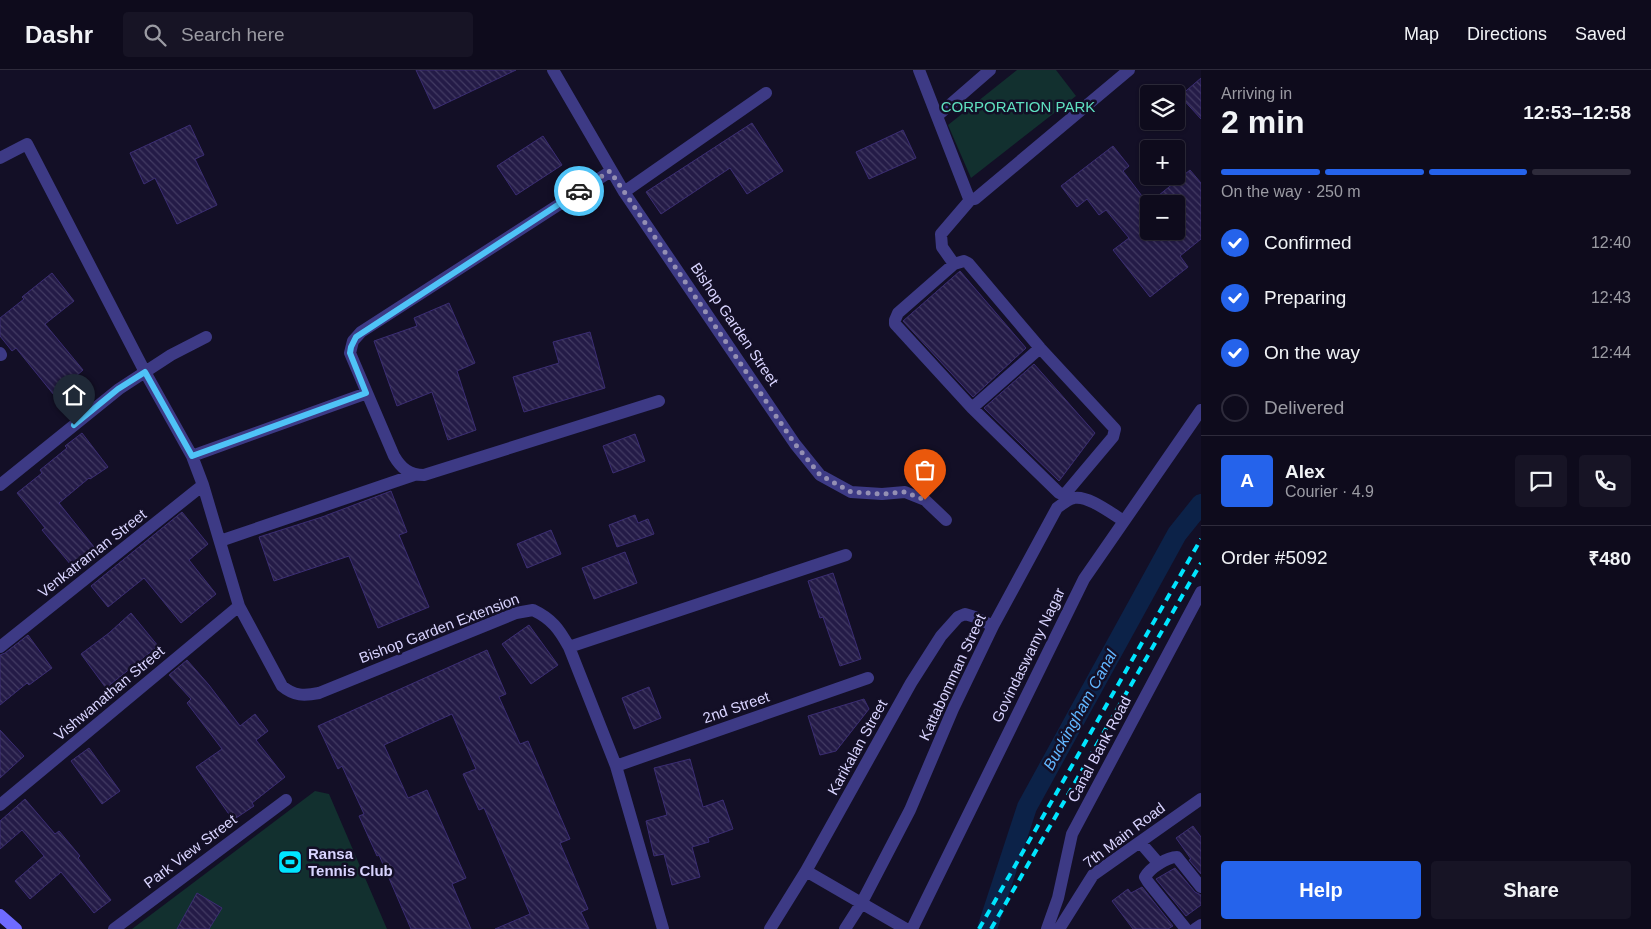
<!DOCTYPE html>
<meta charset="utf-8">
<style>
:root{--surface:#0e0b1c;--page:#171425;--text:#f1f3f6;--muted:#9b9ba3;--line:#2e2b3b;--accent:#2563eb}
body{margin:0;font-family:Arial,sans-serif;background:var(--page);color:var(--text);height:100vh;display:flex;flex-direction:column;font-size:19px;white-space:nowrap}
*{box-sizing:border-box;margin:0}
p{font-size:16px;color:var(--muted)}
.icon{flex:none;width:28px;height:28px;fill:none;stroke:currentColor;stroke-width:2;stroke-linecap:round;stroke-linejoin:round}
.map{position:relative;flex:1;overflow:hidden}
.drawer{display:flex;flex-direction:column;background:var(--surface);width:450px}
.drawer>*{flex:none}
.fabs{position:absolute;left:1140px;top:15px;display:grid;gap:10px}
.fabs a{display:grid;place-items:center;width:45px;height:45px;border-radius:5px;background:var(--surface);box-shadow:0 1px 4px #0004,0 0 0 1px var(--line);font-size:25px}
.pin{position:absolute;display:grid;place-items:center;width:42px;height:42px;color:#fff;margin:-51px -21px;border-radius:50% 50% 50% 0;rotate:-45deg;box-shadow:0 0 5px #0007}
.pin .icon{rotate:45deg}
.courier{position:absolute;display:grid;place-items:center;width:50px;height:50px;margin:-25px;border:4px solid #4fc3f7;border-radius:50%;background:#fff;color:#222;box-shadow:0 1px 6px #0007}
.summary em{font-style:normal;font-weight:700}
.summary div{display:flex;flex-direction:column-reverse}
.summary{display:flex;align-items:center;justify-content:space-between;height:85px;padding:0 20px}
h1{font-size:32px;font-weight:700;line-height:38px}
.bar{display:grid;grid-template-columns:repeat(4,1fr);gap:8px 5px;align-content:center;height:60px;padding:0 20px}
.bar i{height:6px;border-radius:4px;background:var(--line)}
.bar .on{background:var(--accent)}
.bar p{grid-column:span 4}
.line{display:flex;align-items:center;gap:12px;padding:0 20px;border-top:1px solid var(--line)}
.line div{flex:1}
.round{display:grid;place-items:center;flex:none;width:52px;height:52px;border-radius:5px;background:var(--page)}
ol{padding:0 20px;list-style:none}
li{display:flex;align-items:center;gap:15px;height:55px}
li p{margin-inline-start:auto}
li .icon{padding:5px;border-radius:50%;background:var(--accent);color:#fff;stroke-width:4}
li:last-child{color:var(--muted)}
li i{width:28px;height:28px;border:2px solid var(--line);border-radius:50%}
.action{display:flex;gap:10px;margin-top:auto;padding:10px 20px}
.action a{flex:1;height:58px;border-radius:5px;background:var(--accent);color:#fff;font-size:20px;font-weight:700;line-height:58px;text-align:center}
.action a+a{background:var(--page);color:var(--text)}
header{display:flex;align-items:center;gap:30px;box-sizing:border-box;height:70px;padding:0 25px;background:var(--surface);border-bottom:1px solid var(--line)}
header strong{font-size:24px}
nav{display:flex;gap:28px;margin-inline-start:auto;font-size:18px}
.search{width:350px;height:45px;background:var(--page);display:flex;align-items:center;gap:12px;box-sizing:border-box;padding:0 18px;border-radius:5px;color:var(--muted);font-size:19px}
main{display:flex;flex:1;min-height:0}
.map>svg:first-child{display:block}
.green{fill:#12302f}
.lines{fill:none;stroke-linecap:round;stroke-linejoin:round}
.canal{stroke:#0c2248;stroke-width:20}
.building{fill:url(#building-back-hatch);stroke:#3b2d73;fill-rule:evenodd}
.street{stroke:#3d3a85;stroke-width:12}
.secondary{stroke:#6f6bff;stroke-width:12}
.rail{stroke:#00e5ff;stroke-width:4;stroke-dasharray:8 6;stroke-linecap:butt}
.done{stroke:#948fb3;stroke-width:5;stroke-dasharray:0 9}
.route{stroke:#4fc3f7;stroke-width:6}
.labels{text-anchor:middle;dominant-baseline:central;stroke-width:5;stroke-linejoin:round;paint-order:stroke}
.park-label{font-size:15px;fill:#5fe0c0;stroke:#130f26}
.street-label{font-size:15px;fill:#d9d4ff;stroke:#130f26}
.poi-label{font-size:15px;font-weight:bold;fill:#d9d4ff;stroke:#130f26;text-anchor:start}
.water-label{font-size:16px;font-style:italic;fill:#62b6ff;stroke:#130f26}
</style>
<header>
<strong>Dashr</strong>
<div class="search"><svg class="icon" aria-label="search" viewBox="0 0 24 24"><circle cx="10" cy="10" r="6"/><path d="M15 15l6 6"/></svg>Search here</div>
<nav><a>Map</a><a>Directions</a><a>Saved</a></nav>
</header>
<main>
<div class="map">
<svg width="1201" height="859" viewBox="0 0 1201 859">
<defs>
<pattern id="building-back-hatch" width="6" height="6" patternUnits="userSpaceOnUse" patternTransform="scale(1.25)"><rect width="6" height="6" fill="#241b47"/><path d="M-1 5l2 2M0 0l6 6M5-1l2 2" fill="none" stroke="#433b63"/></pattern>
</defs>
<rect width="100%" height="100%" fill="#130f26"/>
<path class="green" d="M 1017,0 L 1056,0 L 1076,26 L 971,108 L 948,55 Z
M 315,721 L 329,724 L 387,859 L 132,859 Z"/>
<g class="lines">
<path class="canal" d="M 987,859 L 1027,737 L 1177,464 L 1201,434"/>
</g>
<path class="building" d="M 416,0 L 516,0 L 434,39 Z
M 1201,8 L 1201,49 L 1180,26 Z
M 752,53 L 783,101 L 747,124 L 730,98 L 661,144 L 646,122 Z
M 190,55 L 204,85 L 195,89 L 217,135 L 177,154 L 155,108 L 144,114 L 130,83 Z
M 903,60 L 916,88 L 869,109 L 856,82 Z
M 543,66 L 562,95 L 516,125 L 497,96 Z
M 1113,76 L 1129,96 L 1123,101 L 1148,134 L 1190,100 L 1201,113 L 1201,169 L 1180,186 L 1188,197 L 1150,227 L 1113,180 L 1129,168 L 1106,140 L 1099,145 L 1087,129 L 1077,137 L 1061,116 ZM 1149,134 L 1176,134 L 1176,161 L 1149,161 Z
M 960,201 L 1026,278 L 973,327 L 903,251 Z
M 52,203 L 74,231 L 45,254 L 83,300 L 54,325 L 16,278 L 12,281 L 0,266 L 0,248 L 24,229 L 22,227 Z
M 449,233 L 475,293 L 457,301 L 476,360 L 448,370 L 432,322 L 397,336 L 374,271 L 417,256 L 414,248 Z
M 590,262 L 605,318 L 524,342 L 513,307 L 559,293 L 553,272 Z
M 1034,294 L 1095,363 L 1059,411 L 984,338 Z
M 82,363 L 108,397 L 90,409 L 89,408 L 59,433 L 94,477 L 71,495 L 42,460 L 45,458 L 17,423 L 42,403 L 40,400 L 67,378 L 65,376 Z
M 635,364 L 645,391 L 613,403 L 603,376 Z
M 391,421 L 407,462 L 399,465 L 429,537 L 378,558 L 349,486 L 274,511 L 259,467 L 322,447 Z
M 182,442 L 208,474 L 189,490 L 216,524 L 181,553 L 144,508 L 108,537 L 91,516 Z
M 635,445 L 638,453 L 648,449 L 654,464 L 617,477 L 609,455 Z
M 551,460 L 561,484 L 527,498 L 517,474 Z
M 625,482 L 637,513 L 594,529 L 582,498 Z
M 833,503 L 861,589 L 840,596 L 823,547 L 820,548 L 808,511 Z
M 131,543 L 158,576 L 106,618 L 81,584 L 109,563 Z
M 529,555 L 558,595 L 531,614 L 502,574 Z
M 28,565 L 52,598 L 29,615 L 27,613 L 0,635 L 0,585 L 5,583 Z
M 487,580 L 506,624 L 499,627 L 520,674 L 528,671 L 570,769 L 560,773 L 588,839 L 581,842 L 589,859 L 495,859 L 530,844 L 484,738 L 479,740 L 463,704 L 476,699 L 452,644 L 384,675 L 408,728 L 427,720 L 466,808 L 452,814 L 471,859 L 411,859 L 379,785 L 377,786 L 359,746 L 364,744 L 342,696 L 338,699 L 318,656 Z
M 187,590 L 209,615 L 240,656 L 255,644 L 268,661 L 256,670 L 285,707 L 252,733 L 254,736 L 233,750 L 196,697 L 222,679 L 187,633 L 191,629 L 169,605 Z
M 649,617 L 661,648 L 634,659 L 622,628 Z
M 864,629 L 869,639 L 836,681 L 820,685 L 808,646 Z
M 0,660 L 24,686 L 0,708 Z
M 89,678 L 120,721 L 102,734 L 71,691 Z
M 690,689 L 703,737 L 723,730 L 733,759 L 708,768 L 709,772 L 692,777 L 700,807 L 672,815 L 664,784 L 654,786 L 646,751 L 667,745 L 654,698 Z
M 25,729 L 55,764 L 59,761 L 80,786 L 78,788 L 111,830 L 94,843 L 61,802 L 30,829 L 15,811 L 44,786 L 22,760 L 0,779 L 0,751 Z
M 1193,756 L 1201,767 L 1201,804 L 1189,790 L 1191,789 L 1176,768 Z
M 1175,798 L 1195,822 L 1201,825 L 1201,835 L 1186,846 L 1156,809 Z
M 1142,817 L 1173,856 L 1168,859 L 1133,859 L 1112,831 L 1128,819 L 1131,823 Z
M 197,823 L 222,838 L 209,859 L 177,859 Z"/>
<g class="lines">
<path class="street" d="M 553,0 L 624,122 L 795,374 L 820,405 L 851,422 L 882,424 L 905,422 L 925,430 L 946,450
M 919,0 L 968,126 L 971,129
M 937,46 L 990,0
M 0,88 L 27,74 L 145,302 L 171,285 L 206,267
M 611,101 L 361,262 L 353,271 L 350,283 L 394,386 C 401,398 409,405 424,405 L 659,331
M 624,122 L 766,23
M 954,194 L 898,243 L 895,250 L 895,254 L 972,338 L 1059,423 L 1065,424 L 1113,367 L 1115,359 L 1040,278 L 968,193 L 964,191 L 954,194 L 942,177 L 941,164 L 971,129 L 975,129 L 1129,0
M 0,283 L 1,285
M 972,338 L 1040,278
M 192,386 L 367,323
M 0,415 L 119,319 L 145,302 L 192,386 L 203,415 L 239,536 L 282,616 C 294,626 304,626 319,623 L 516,543 L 533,540 C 552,549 559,559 569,577 L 616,696 L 663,859
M 220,471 L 414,405
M 0,577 L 203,415
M 569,577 L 846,485
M 616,696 L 868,608
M 0,735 L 239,536
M 1140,772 L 1159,794
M 806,801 L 906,859
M 114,859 L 286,730
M 770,859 L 806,801 L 911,613 L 941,566 L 958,547 L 965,544 L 975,547 L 993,556
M 845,859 L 861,834 L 910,740 L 953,639 L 993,556 L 1057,438 C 1062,434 1068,429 1074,428 C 1088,425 1112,444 1124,451
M 912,859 L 1084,509 L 1201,340
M 1047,859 L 1058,828 L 1072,764 L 1201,522
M 1059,859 L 1093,805 L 1201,729
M 1186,859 L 1148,812 L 1145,807 C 1150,798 1167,787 1177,787 L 1201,817
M 1195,859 L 1201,855"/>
<path class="secondary" d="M 0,845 L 16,859"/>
<path class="rail" d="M 979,859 L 1201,469
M 991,859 L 1201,493"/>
</g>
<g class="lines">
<path class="done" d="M 579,121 L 610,101 L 795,374 L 820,405 L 851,422 L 882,424 L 905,422 L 925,430"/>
<path class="route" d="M 74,355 L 118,319 L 145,302 L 192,386 L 366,323 L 350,283 L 351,277 L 356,267 L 579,121"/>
</g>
<defs>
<symbol id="stadium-square" viewBox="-11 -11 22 22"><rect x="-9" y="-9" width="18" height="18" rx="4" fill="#00e5ff" stroke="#130f26"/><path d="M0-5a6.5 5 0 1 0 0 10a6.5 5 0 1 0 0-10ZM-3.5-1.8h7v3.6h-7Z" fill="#111"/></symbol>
</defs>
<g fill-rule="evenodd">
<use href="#stadium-square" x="276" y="778" width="28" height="28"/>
</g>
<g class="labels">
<g class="park-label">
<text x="1018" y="36">CORPORATION PARK</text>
</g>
<g class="street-label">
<text transform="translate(735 254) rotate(56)">Bishop Garden Street</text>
<text transform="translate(92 483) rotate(-38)">Venkatraman Street</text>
<text transform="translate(439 558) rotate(-21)">Bishop Garden Extension</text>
<text transform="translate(1028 585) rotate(-64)">Govindaswamy Nagar</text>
<text transform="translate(952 607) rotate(-65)">Kattabomman Street</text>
<text transform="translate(109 623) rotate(-40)">Vishwanathan Street</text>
<text transform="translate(736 637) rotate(-19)">2nd Street</text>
<text transform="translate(857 677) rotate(-61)">Karikalan Street</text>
<text transform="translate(1099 679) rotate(-62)">Canal Bank Road</text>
<text transform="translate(1124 765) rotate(-37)">7th Main Road</text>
<text transform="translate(190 781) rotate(-37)">Park View Street</text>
</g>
<g class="poi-label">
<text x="308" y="783">Ransa<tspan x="308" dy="17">Tennis Club</tspan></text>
</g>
<g class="water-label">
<text transform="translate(1080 640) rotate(-61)">Buckingham Canal</text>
</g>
</g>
</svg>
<div class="fabs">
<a><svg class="icon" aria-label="layers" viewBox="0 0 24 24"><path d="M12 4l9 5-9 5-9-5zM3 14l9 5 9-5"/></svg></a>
<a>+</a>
<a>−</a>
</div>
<div class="pin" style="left:925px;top:430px;background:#ea580c"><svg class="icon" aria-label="bag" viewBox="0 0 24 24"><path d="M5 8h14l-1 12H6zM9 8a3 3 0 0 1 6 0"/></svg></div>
<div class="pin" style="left:74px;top:355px;background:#1f2937"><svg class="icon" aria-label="home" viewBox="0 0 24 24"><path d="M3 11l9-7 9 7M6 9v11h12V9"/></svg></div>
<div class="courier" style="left:579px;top:121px"><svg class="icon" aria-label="car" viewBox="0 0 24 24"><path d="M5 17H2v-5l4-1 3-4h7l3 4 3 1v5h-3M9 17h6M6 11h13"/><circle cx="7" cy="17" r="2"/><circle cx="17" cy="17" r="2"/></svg></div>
</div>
<section class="drawer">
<div class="summary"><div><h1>2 min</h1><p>Arriving in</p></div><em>12:53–12:58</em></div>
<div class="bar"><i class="on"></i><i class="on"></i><i class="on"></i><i></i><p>On the way · 250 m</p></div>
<ol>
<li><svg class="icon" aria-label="check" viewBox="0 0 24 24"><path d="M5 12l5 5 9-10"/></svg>Confirmed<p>12:40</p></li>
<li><svg class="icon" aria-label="check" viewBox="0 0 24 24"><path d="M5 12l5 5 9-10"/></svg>Preparing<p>12:43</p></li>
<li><svg class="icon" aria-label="check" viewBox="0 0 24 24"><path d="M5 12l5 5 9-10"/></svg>On the way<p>12:44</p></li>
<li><i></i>Delivered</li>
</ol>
<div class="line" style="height:90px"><b class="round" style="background:var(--accent);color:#fff">A</b><div><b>Alex</b><p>Courier · 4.9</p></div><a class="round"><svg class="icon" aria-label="chat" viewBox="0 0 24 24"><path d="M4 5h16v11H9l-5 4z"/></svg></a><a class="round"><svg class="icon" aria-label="phone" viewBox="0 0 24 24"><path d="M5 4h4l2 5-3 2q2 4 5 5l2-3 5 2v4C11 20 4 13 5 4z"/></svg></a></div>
<div class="line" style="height:65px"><div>Order #5092</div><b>₹480</b></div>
<div class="action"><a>Help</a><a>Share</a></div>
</section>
</main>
